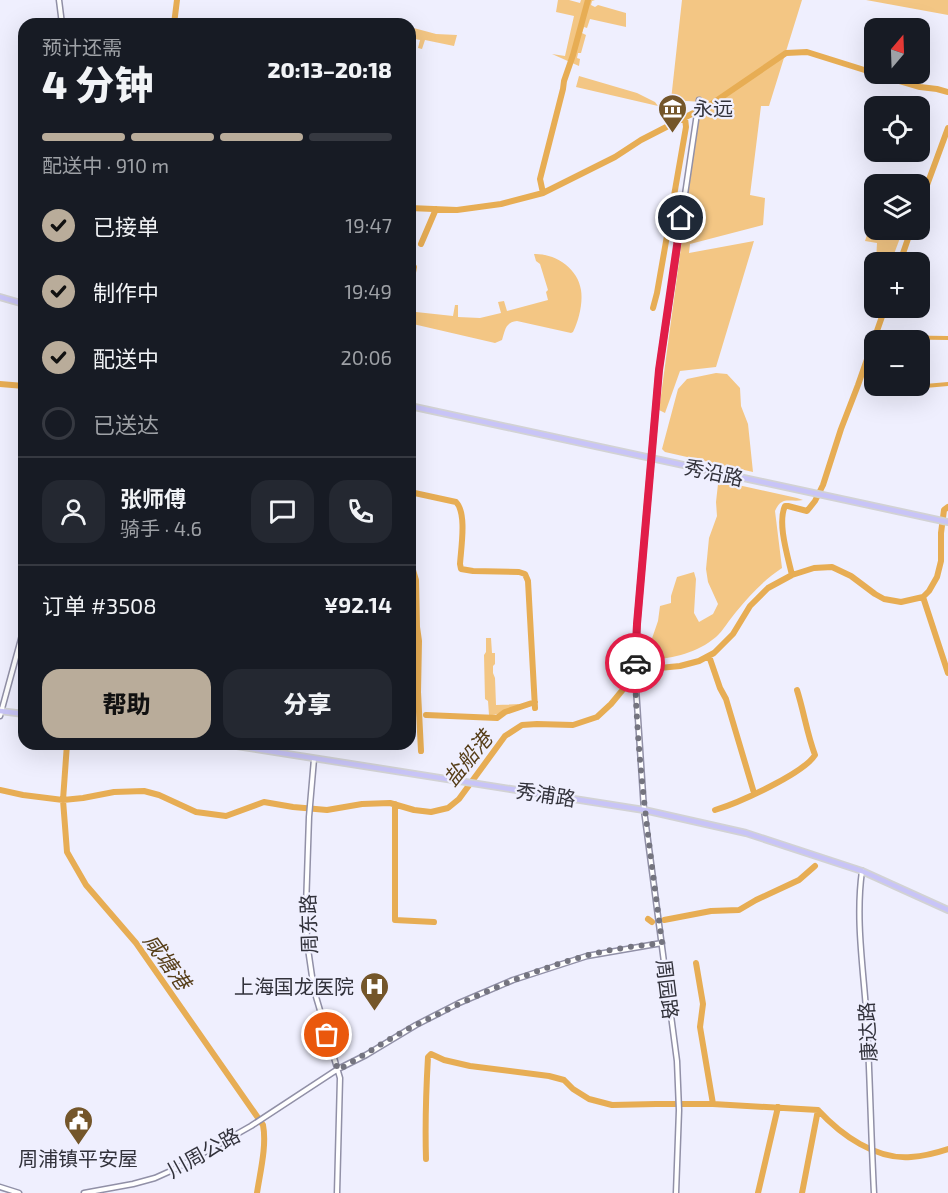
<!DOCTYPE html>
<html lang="zh">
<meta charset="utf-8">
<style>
:root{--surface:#171b24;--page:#242831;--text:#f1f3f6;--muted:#9ea1a6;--line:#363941;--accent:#b9ac9a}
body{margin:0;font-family:"Exo 2","Noto Sans SC",sans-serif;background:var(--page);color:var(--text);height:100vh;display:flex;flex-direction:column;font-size:22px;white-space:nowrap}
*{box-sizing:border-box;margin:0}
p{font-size:20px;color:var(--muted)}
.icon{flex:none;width:33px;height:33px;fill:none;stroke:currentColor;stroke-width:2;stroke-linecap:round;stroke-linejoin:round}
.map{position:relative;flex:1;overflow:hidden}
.side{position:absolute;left:18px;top:18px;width:398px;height:732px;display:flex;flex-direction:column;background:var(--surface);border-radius:18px;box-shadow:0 6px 24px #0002}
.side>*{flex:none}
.needle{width:39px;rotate:19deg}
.tools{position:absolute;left:864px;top:18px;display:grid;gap:12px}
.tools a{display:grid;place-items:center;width:66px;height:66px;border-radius:12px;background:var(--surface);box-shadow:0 6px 24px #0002;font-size:30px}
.pin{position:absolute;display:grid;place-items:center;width:51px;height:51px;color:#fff;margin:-26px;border:3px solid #fff;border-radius:50%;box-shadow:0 2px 6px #0007}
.courier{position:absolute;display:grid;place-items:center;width:60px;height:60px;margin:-30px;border:4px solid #e11d48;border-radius:50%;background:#fff;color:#222;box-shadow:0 2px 8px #0007}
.overview em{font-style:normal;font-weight:800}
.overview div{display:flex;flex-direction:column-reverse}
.overview{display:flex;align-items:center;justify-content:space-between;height:102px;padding:0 24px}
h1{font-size:39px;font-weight:800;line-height:45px}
.bar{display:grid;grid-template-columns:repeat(4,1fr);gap:9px 6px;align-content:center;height:72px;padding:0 24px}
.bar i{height:8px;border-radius:4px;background:var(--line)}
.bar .on{background:var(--accent)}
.bar p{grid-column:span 4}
.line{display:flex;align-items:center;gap:15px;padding:0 24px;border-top:2px solid var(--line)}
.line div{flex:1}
.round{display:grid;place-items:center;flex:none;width:63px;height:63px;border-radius:18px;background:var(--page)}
ol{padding:0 24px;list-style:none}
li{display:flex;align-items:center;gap:18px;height:66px}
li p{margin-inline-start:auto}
li .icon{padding:6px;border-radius:50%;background:var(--accent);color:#111;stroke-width:4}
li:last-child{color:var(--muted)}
li i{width:33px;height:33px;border:3px solid var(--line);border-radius:50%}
.action{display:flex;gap:12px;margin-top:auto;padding:12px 24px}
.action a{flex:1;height:69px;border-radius:18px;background:var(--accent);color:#111;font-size:24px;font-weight:800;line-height:69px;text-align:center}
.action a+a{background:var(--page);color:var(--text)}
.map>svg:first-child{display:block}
.green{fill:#f3c684}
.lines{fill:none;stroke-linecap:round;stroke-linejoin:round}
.canal{stroke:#e7ad54;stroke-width:4}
.river{stroke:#e7ad54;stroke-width:6}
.minor-casing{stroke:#9190a7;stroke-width:7}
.major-casing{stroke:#d2d2d4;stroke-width:8}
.minor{stroke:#fff;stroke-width:4}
.major{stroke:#c8c4f7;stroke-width:4.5}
.done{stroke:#74747f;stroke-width:6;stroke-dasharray:0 10.8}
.route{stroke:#e11d48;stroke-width:8}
.labels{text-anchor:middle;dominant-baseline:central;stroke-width:4.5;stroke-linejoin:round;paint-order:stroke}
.poi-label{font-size:20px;fill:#32323b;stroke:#efeffe;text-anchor:start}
.street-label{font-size:20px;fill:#32323b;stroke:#efeffe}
.water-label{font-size:21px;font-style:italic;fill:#563e19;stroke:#efeffe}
</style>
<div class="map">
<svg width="948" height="1193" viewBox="0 0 948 1193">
<rect width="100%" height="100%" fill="#efeffe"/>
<path class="green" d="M 558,0 L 569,0 L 580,3 L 581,0 L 595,0 L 592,1 L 591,5 L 595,7 L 598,5 L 626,13 L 626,27 L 590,19 L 587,28 L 584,27 L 582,33 L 586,35 L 581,53 L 578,53 L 577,58 L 580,59 L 579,66 L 552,54 L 565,56 L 574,16 L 556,12 Z
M 682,0 L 802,0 L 769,106 L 761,106 L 750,195 L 765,198 L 763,225 L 690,244 L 689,253 L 754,241 L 716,367 L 680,371 L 665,413 L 659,410 L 699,114 L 718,103 L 671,100 Z
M 866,0 L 948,0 L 948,15 Z
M 410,27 L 436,34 L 457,35 L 454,46 L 425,40 L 422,49 L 418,48 L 420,40 L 410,38 Z
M 579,76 L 637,93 L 655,102 L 658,106 L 576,87 Z
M 874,213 L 874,230 L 903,230 L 891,262 L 876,262 L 877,243 L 865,241 Z
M 534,254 C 554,253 578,268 581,290 C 583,303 579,320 573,332 L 571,333 L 517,321 C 505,322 505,331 502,340 L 495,343 L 413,324 L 416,312 L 453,316 L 455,305 L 458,305 L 458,317 L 480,318 L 501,313 L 498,302 L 504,301 L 507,311 L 548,300 L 546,292 L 548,290 L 540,264 L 536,261 Z
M 716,373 L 727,374 L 740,388 L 741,406 L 748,424 L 753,472 L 665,452 L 662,449 L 678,389 L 687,379 Z
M 720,481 L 797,498 L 803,500 C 790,503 782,495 775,511 L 782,568 C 764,580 750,595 736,612 C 729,620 723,631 716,637 C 697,653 674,658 651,660 L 647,657 L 648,650 L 658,621 L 660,606 L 671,603 L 671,596 L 677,577 L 694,572 L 696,579 L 694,613 L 699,622 L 713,614 L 718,604 L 708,582 L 706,569 L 709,538 L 717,516 L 716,502 L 718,484 Z
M 486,638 L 491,638 L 492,653 L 495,653 L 495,664 L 493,666 L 493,673 L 495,678 L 496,705 L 520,704 C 512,708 497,716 489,715 L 488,701 L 485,699 L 484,655 L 486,652 Z"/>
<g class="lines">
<path class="canal" d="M 875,337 L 948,338
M 925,386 L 948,384"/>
<path class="river" d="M 174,24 L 177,0
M 876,74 L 920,87 L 937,89 L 948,92
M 543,193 L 540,179 L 563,89 L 564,81 L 573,55 L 588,0
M 920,204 L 948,128
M 410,208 L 457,210 L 501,204 L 543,193 L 615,157 L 641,140 L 713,103 L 786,53 L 807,52 L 874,73
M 421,244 L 436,209
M 900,262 L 911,230
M 410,289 L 414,267
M 653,308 L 657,293 L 686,127 L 685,118
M 0,384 L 24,386
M 410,492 L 456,502 C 467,513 461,548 460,564 L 461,569 L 473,571 L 519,572 L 525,574 L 528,581 L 535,708
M 410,560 L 416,580 L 417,627 L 419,641 L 418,692 L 421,751
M 792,575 C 788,557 777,523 785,506 L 788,506 L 807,511 L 815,501 L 823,485 L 841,429 L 858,385 L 885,308
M 923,597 L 948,673
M 709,656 L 720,688 L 726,699 L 754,793
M 426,715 L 497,718 L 505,712 L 535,702
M 67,744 L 63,800 L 67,852 L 86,885 L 136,943 L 263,1125 C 267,1145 260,1173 257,1193
M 0,790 L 23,795 L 63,800 L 83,798 L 114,792 L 144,791 L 159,795 L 196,812 L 226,816 L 264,802 L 293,807 L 327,810 L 362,804 L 390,803 L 414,810 L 431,812 L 448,808 L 459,799 L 505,736 L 522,725 L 537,724 L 573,725 L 597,717 L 611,704 L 630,681 L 649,669 L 680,666 L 699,661 L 714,653 L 733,634 L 750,606 L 768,588 L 792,575 L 814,568 L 832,567 L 851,576 L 875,594 L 884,599 L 901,602 L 923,597 L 929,591 L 937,577 L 941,561 L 941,533 L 944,510 L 948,507
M 395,804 L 395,920 L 434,922
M 715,810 C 738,803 803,774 815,755 C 807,734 804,712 797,690
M 648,919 L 652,922
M 664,920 L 711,911 L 739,910 L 756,900 L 799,880 L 815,866
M 696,963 L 703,1004 L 700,1027 L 713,1104
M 426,1159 C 425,1125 426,1091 428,1057 L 431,1054 L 444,1060 L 470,1066 L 549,1076 L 564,1080 L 573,1089 L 589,1099 L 612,1105 L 656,1104 L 713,1104 L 818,1110 C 841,1135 876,1160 911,1157 C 924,1156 936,1153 948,1149
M 758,1193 L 778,1107
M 802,1193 L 818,1110"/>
<defs>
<path id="minor" d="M 59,0 L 62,24
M 0,716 L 24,628
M 314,759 L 309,817 L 306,907 L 307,942 L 314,990 L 340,1078 L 337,1193
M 862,871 C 855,921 864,972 867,1023 C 870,1079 871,1136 874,1193
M 0,1187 L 19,1193
M 84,1193 L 133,1184 L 155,1178 L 175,1169 L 251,1126 L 338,1069 L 366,1055 L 416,1025 L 459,1003 L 513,980 L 587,956 L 662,943
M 676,1193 L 679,1110 L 677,1061 L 644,810 L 636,688 L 637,624 L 659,370 L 699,100"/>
<path id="major" d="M 0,297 L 24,304
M 410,406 L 948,522
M 0,711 L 24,714
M 224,744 L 644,810 L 746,833 L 862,871 L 948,910"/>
</defs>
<use href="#minor" class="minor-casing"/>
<use href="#major" class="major-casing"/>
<use href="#minor" class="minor"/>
<use href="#major" class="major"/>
</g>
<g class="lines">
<path class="done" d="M 327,1035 L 338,1070 C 365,1055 391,1037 418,1024 C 472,997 527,972 585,956 C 610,949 636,946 662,943 C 650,850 636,757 635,663"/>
<path class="route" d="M 635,663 L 637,624 L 659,370 L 681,218"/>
</g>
<defs>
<symbol id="museum-pin" viewBox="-11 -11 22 30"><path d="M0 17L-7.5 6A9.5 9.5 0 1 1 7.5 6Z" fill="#74562a" stroke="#efeffe"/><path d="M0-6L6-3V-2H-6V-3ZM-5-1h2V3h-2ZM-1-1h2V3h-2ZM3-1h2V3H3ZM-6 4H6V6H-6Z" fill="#fff"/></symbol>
<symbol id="hospital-pin" viewBox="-11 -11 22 30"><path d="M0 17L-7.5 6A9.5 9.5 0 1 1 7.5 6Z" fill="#74562a" stroke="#efeffe"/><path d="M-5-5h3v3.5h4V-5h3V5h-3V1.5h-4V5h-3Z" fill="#fff"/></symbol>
<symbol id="civic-pin" viewBox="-11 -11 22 30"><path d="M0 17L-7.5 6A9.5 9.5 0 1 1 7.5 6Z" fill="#74562a" stroke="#efeffe"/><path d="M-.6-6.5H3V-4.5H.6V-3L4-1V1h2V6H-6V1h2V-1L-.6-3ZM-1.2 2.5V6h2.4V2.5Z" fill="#fff"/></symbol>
</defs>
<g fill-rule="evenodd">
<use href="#museum-pin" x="656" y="92" width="33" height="45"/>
<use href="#hospital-pin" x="358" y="970" width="33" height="45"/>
<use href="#civic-pin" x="62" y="1104" width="33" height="45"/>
</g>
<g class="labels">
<g class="poi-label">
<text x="693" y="108">永远</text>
<text x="354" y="986" text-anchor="end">上海国龙医院</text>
<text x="78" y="1158" text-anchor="middle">周浦镇平安屋</text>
</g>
<g class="street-label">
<text transform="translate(714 472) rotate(12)">秀沿路</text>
<text transform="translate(546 794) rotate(9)">秀浦路</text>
<text transform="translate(308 924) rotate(-92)">周东路</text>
<text transform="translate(668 989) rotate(83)">周园路</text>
<text transform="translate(867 1032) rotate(-93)">康达路</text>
<text transform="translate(203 1152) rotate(-29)">川周公路</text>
</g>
<g class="water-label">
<text transform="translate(467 758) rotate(-51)">盐船港</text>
<text transform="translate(168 961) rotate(54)">咸塘港</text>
</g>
</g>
</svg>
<div class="tools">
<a><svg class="needle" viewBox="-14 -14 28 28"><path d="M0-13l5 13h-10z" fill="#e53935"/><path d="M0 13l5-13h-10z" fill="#9ea1a6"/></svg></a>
<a><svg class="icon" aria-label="locate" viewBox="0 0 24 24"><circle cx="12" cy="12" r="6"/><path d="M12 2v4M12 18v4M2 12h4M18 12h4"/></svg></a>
<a><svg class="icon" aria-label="layers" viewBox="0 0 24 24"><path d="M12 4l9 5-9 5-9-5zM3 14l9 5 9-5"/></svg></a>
<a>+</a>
<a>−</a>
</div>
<div class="pin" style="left:327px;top:1035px;background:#ea580c"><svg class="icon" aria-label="bag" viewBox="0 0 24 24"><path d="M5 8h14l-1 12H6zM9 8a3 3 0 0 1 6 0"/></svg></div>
<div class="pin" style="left:681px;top:218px;background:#1f2937"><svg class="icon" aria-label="home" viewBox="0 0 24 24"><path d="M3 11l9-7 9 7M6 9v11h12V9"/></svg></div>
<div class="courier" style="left:635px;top:663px"><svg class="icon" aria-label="car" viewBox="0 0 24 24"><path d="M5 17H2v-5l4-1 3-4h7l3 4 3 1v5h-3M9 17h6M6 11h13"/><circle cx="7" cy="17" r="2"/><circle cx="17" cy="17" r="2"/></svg></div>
<section class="side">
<div class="overview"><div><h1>4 分钟</h1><p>预计还需</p></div><em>20:13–20:18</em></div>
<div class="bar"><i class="on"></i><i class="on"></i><i class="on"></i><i></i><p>配送中 · 910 m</p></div>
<ol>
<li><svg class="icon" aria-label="check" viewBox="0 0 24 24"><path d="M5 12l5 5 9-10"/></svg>已接单<p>19:47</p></li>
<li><svg class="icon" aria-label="check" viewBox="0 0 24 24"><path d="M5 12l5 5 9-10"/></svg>制作中<p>19:49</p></li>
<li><svg class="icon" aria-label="check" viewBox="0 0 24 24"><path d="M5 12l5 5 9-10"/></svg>配送中<p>20:06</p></li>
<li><i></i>已送达</li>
</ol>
<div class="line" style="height:108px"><a class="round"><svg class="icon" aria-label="person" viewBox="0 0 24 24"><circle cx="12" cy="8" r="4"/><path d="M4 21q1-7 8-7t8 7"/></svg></a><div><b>张师傅</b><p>骑手 · 4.6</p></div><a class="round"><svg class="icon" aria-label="chat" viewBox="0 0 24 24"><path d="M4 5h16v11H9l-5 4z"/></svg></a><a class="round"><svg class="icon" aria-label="phone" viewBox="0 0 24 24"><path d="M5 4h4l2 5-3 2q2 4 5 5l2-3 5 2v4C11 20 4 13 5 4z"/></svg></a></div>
<div class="line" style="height:78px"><div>订单 #3508</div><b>¥92.14</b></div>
<div class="action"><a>帮助</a><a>分享</a></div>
</section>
</div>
